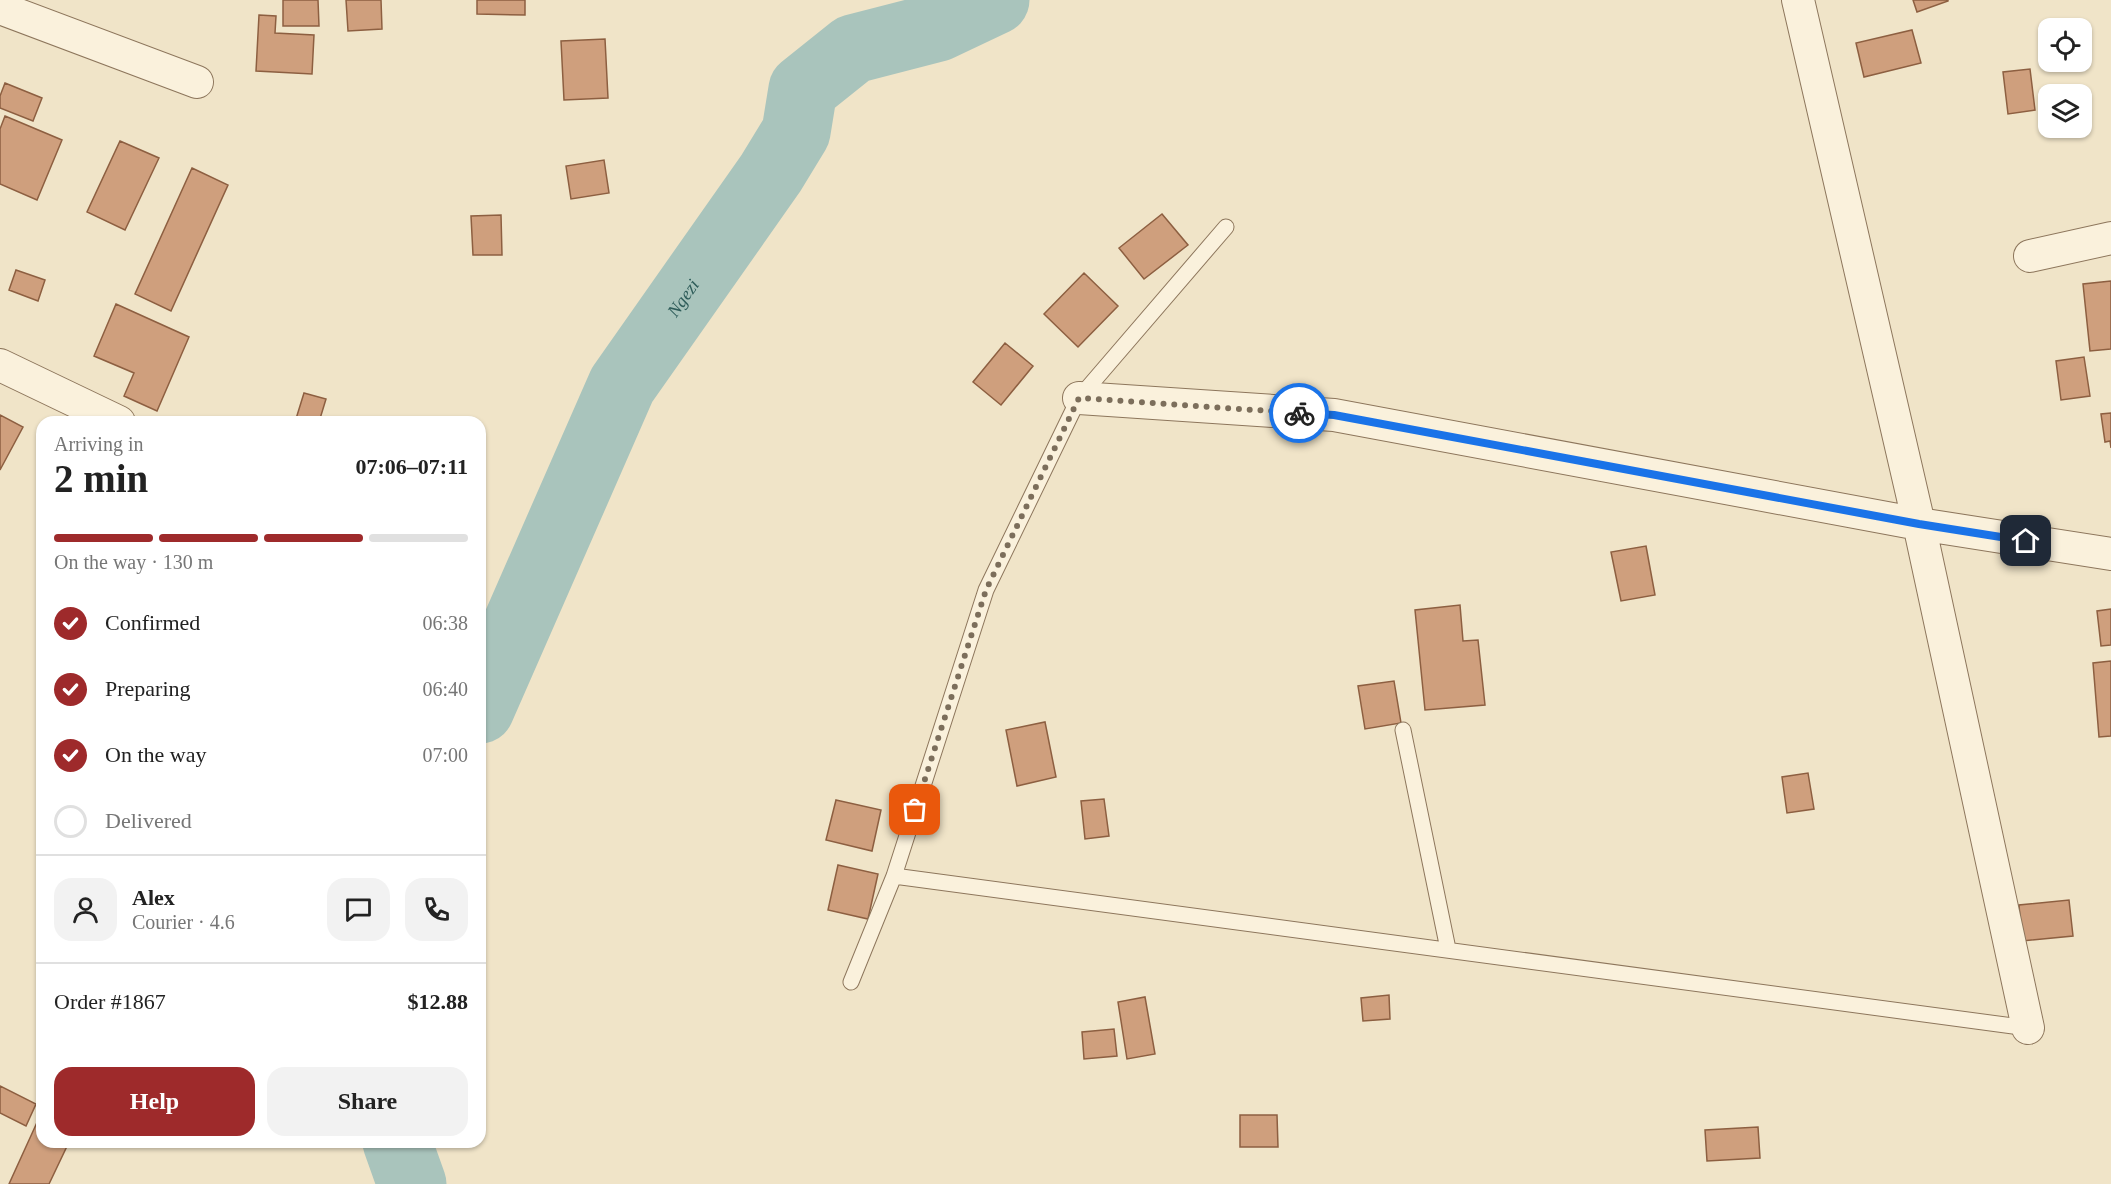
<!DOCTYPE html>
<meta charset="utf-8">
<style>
:root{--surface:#fff;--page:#f2f2f2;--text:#222;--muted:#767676;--line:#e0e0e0;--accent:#9e2a2b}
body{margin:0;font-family:"Times New Roman",serif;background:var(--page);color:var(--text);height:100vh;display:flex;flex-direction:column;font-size:22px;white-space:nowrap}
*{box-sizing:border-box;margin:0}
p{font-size:20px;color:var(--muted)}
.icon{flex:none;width:33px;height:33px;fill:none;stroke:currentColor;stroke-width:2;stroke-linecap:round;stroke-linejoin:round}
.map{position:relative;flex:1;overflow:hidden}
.drawer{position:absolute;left:36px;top:416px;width:450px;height:732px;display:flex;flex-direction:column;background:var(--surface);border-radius:18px;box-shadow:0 2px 4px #0004}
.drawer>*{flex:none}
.tools{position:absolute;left:2038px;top:18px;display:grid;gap:12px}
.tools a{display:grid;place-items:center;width:54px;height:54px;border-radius:12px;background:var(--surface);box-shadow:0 2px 4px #0004;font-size:30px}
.pin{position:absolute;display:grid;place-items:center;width:51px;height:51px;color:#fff;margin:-26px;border-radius:12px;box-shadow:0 3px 9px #0006}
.courier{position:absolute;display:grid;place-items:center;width:60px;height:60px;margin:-30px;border:4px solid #1a73e8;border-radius:50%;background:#fff;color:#222;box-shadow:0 2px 8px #0007}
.overview em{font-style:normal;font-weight:600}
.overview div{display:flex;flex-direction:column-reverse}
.overview{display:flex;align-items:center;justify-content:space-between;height:102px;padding:0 18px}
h1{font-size:39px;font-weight:600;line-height:45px}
.bar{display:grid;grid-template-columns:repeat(4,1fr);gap:9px 6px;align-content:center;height:72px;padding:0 18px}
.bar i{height:8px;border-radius:4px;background:var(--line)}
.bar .active{background:var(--accent)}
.bar p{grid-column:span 4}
.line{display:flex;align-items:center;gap:15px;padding:0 18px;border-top:2px solid var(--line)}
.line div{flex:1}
.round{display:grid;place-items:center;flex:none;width:63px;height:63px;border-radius:18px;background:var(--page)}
ol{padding:0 18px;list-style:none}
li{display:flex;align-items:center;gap:18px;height:66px}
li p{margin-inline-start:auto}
li .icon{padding:6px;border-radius:50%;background:var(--accent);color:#fff;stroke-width:4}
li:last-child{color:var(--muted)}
li i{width:33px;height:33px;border:3px solid var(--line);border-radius:50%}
.action{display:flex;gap:12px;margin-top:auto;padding:12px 18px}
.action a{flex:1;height:69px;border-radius:18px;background:var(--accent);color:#fff;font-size:24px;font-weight:600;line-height:69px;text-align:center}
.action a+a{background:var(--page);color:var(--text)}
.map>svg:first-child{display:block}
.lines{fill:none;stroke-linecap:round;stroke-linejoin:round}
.river{stroke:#a9c4bc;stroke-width:69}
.building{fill:#cf9f7d;stroke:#8d5f41;stroke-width:1.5}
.service-casing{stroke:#8d765c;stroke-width:17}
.minor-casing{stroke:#8d765c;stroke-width:34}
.service{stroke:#faf1dc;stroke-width:15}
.minor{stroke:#faf1dc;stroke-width:32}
.done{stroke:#7c6e5b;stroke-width:6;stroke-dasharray:0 10.8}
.route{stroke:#1a73e8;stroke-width:8}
.labels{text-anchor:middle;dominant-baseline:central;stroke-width:6;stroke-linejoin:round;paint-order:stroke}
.water-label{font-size:18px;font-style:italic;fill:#2f5d5a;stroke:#f7eed8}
</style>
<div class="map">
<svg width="2111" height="1184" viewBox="0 0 2111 1184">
<rect width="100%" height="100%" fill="#f0e4c8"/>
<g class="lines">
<g class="river">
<path id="s1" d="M 480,709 L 622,385 L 771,173 L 796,132 L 803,89 L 853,49 L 938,27 L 995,0"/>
<path d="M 397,1142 L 412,1184"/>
</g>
</g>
<path class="building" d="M 283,0 L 318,0 L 319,26 L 283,26 Z
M 346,0 L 381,0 L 382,29 L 348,31 Z
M 477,0 L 525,0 L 525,15 L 477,14 Z
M 1913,0 L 1948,0 L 1948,1 L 1917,12 Z
M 259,15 L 276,16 L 275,33 L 314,35 L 312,74 L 256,71 Z
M 1912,30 L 1921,63 L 1864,77 L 1856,43 Z
M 605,39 L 608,98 L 564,100 L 561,41 Z
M 2030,69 L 2035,110 L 2008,114 L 2003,72 Z
M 5,83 L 42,98 L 33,121 L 0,108 L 0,96 Z
M 5,116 L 62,140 L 37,200 L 0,184 L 0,129 Z
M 120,141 L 159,158 L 125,230 L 87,212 Z
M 604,160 L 609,193 L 571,199 L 566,166 Z
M 192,168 L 228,185 L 171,311 L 135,294 Z
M 1162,214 L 1188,245 L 1144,279 L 1119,248 Z
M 501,215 L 502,255 L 473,255 L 471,216 Z
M 16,270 L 45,280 L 38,301 L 9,290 Z
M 1084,273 L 1118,306 L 1078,347 L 1044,314 Z
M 2111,281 L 2111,349 L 2090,351 L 2083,284 Z
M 116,304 L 189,337 L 157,411 L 124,396 L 134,373 L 94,356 Z
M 1005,343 L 1033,366 L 1001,405 L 973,382 Z
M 2084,357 L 2090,396 L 2061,400 L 2056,361 Z
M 304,393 L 326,399 L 319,422 L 295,422 Z
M 2111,413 L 2111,448 L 2110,441 L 2105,442 L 2101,414 Z
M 0,415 L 23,427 L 0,470 Z
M 1646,546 L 1655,595 L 1621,601 L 1611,552 Z
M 1460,605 L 1463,641 L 1478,640 L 1485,705 L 1425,710 L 1415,610 Z
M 2111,609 L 2111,645 L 2101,646 L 2097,611 Z
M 2111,661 L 2111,736 L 2099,737 L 2093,663 Z
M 1394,681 L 1401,723 L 1365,729 L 1358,686 Z
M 1045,722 L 1056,777 L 1017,786 L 1006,730 Z
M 1808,773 L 1814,809 L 1787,813 L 1782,777 Z
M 1104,799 L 1109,836 L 1085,839 L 1081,801 Z
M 836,800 L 881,810 L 872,851 L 826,840 Z
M 838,865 L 878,874 L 868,919 L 828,910 Z
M 2069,900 L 2073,936 L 2022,941 L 2019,905 Z
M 1389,995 L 1390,1019 L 1363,1021 L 1361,998 Z
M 1145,997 L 1155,1054 L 1127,1059 L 1118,1002 Z
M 1114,1029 L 1117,1056 L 1084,1059 L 1082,1032 Z
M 0,1086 L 36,1104 L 26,1126 L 0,1113 Z
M 1240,1115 L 1277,1115 L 1278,1147 L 1240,1147 Z
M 39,1118 L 42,1120 L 42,1142 L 69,1142 L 49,1184 L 9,1184 Z
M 1758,1127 L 1760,1158 L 1707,1161 L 1705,1130 Z"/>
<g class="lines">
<defs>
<path id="service" d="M 1403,730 L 1448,949
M 894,876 L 2028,1028
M 851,982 L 894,876 L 986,590 L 1079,398 L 1226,227"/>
<path id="minor" d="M 1798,0 L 1919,524 L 2028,1028
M 0,8 L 197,82
M 2030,256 L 2111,238
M 0,365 L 119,422
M 1079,398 L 1334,415 L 1919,524 L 2111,554"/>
</defs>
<use href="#service" class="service-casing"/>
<use href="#minor" class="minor-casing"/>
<use href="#service" class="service"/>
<use href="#minor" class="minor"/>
</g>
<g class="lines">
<path class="done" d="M 915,810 L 986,590 L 1079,398 L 1299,413"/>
<path class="route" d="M 1299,413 L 1334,415 L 1919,524 L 2026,541"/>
</g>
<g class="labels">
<g class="water-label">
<text stroke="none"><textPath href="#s1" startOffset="460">Ngezi</textPath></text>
</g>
</g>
</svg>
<div class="tools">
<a><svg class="icon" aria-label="locate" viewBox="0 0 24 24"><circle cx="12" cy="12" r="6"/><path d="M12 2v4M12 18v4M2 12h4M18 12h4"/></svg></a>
<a><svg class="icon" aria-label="layers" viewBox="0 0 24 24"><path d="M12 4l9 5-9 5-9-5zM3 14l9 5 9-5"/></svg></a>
</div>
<div class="pin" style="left:915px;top:810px;background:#ea580c"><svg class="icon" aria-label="bag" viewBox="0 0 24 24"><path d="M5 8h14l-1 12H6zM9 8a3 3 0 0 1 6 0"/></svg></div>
<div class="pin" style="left:2026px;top:541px;background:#1f2937"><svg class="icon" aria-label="home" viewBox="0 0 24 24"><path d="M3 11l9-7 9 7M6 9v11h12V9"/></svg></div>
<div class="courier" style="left:1299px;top:413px"><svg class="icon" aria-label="bike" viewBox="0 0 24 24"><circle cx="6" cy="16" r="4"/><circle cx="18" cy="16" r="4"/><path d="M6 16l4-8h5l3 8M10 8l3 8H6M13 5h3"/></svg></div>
<section class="drawer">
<div class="overview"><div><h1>2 min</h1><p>Arriving in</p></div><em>07:06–07:11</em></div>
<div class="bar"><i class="active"></i><i class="active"></i><i class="active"></i><i></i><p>On the way · 130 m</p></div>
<ol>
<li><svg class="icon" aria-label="check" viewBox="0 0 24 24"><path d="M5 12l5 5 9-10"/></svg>Confirmed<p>06:38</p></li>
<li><svg class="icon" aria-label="check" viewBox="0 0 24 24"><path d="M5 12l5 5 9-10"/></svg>Preparing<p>06:40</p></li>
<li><svg class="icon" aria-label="check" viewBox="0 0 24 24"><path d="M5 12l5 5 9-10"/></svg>On the way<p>07:00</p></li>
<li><i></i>Delivered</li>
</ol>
<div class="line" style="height:108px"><a class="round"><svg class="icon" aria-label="person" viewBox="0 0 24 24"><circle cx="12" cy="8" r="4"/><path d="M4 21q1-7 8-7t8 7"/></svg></a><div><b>Alex</b><p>Courier · 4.6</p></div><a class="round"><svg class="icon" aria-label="chat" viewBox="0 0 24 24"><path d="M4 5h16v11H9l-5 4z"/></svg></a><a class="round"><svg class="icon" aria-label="phone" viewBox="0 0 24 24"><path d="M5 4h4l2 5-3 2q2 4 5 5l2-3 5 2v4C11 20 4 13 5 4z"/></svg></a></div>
<div class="line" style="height:78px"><div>Order #1867</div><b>$12.88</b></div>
<div class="action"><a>Help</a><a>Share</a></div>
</section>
</div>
